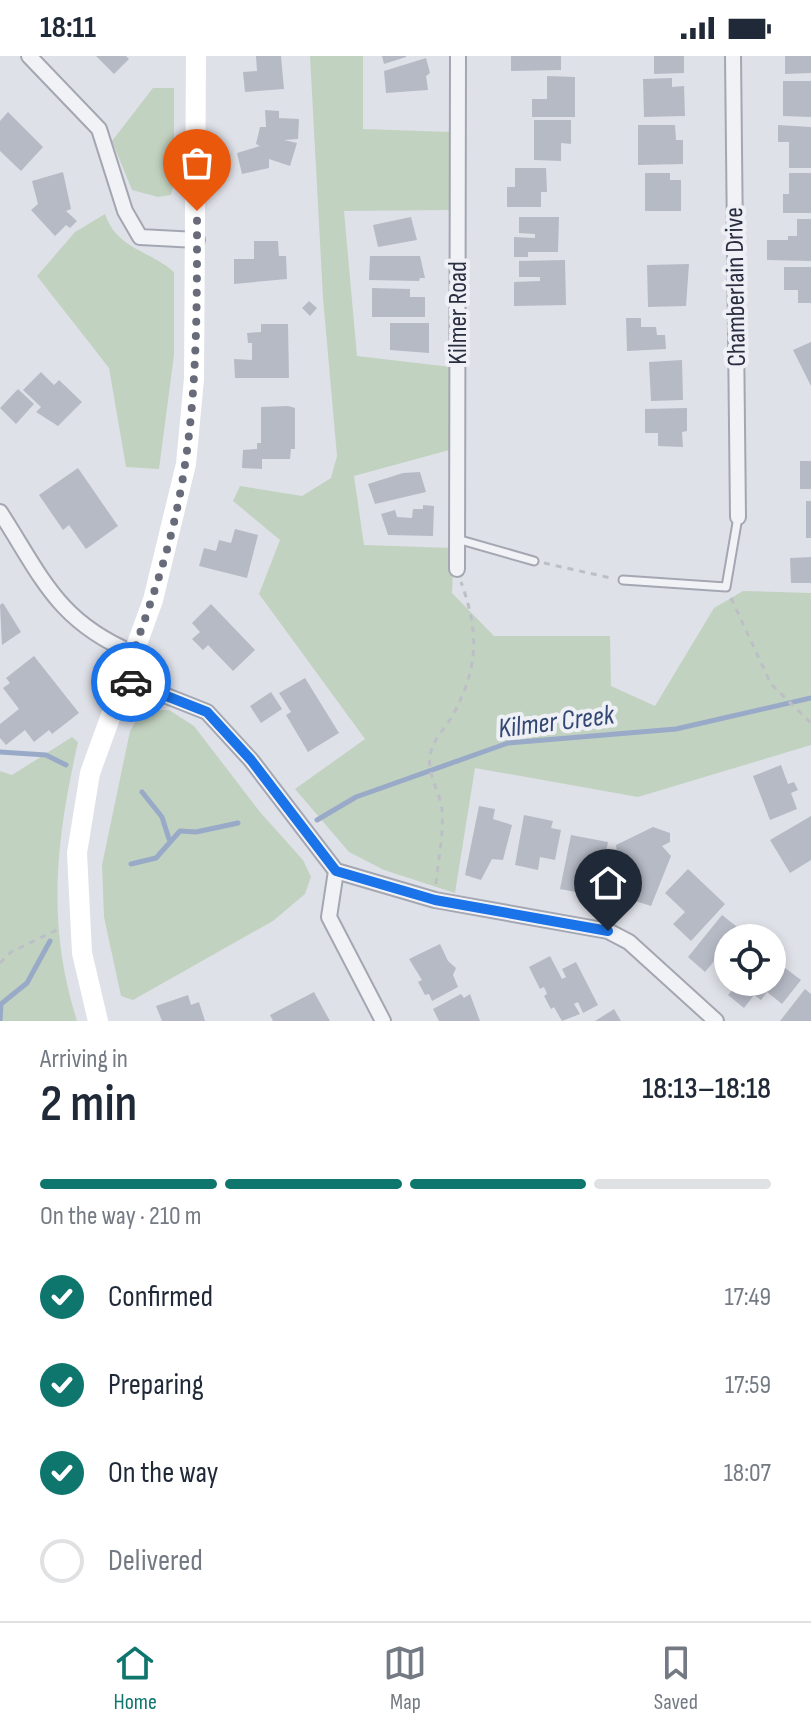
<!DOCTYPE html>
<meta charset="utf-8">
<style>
:root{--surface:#fff;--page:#f6f6f7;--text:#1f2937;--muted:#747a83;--line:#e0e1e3;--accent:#0f766e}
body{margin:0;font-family:"Sofia Sans Condensed",sans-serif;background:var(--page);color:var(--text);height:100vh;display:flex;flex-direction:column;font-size:30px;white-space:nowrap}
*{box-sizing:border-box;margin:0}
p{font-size:26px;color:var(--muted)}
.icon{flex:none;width:44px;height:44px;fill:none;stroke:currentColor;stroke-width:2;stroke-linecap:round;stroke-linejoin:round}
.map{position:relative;height:965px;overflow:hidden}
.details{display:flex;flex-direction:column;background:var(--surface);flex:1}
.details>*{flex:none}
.tools{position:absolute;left:714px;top:868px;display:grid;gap:16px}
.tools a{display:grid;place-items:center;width:72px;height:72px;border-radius:50%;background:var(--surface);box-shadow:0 4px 12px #0003;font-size:40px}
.pin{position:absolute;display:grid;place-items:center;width:68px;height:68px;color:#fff;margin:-82px -34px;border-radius:50% 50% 50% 0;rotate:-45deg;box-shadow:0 0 8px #0007}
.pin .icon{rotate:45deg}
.courier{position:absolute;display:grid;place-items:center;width:80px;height:80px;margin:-40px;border:6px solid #1a73e8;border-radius:50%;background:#fff;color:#222;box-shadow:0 2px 10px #0007}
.headline em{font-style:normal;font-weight:600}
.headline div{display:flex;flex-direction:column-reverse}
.headline{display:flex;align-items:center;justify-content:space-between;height:136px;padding:0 40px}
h1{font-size:52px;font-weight:600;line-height:60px}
.bar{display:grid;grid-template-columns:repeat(4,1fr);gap:12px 8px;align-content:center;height:96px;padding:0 40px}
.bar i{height:10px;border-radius:6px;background:var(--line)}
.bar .on{background:var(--accent)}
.bar p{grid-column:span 4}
ol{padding:0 40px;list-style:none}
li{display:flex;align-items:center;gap:24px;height:88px}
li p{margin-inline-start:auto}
li .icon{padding:8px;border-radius:50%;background:var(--accent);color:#fff;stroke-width:4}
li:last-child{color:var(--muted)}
li i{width:44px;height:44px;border:4px solid var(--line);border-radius:50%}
.status{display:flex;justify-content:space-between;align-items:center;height:56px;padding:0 40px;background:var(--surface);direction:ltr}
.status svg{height:22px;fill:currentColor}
.tabs{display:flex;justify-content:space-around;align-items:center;height:112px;border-top:2px solid var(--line);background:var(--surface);font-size:22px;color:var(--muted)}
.tabs a{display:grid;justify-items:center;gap:4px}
.tabs .on{color:var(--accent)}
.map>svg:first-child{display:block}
.green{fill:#c2d2c0}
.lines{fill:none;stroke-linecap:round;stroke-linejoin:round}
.stream{stroke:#99aac8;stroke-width:5}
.building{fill:#b6bac5}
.lane-casing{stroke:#a4a7b2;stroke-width:11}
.street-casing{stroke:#a4a7b2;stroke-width:18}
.path{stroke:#bdbfc6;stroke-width:3;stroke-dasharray:6 6;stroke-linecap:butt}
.lane{stroke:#f1f2f6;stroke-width:7}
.street{stroke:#f1f2f6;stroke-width:14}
.secondary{stroke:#fff;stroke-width:20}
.done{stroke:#686c7a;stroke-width:8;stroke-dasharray:0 14.4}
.route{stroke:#1a73e8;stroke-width:10}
.labels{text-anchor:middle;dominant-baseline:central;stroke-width:8;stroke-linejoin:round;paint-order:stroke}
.street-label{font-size:26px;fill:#282d3f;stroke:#eef0f6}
.water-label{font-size:28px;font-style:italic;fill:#324773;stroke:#eef0f6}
</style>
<div class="status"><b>18:11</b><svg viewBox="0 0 49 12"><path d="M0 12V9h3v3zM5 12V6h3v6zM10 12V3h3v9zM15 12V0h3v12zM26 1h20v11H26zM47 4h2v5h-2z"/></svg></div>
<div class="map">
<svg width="811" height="965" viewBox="0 0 811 965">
<rect width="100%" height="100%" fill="#dfe1e8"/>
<path class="green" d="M 310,0 L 363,0 L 363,73 L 451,76 L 452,154 L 344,155 L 357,300 L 451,311 L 453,393 L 354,420 L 364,489 L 454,492 L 452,537 L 494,580 L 610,580 L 611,630 L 655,650 L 714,552 L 743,535 L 811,537 L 811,689 L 638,741 L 475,712 L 455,837 L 384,814 L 349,796 L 295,733 L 365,683 L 259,538 L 280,484 L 233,445 L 240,430 L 302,440 L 331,422 L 337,400 L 323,242 Z
M 153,32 L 174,32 L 174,126 L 171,139 L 158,141 L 132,134 L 112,85 Z
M 105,158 C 117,193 149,194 174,216 L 174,299 L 159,413 L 126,411 L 109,312 L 37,220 L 75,176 Z
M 142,654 L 169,654 L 194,670 L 260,756 L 303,804 L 311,821 L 305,838 L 273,865 L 133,944 L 121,940 L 104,861 L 102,809 L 130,675 Z
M 72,681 L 78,686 C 56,785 46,867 77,965 L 0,965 L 0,715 L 12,719 Z"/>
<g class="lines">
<path class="stream" d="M 0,696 L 46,699 L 66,709
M 142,736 L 162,761 L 169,783
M 317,764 L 356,741 L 508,687 L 676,673 L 811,642
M 131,808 L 156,802 L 180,775 L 196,776 L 238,767
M 0,965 L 1,948 L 27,927 L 50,885"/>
</g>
<path class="building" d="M 96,0 L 126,0 L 129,3 L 114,18 Z
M 256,0 L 281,0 L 284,33 L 245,36 L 243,16 L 257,15 Z
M 382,0 L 406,0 L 406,1 L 384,8 Z
M 511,0 L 561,0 L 561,14 L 511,15 Z
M 654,0 L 684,0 L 684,17 L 654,18 Z
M 785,0 L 811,0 L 811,17 L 785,18 Z
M 426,2 L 430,17 L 426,20 L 428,34 L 386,37 L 384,15 Z
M 547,20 L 575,21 L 575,61 L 532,61 L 532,43 L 547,43 Z
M 672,22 L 672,31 L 684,30 L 685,60 L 644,61 L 643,23 Z
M 783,25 L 811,25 L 811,61 L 783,60 Z
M 265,54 L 279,55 L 279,62 L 299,63 L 298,83 L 284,84 L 297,87 L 290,110 L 269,103 L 269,112 L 242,118 L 237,97 L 260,90 L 256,88 L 260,71 L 266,71 Z
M 8,56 L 43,91 L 21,115 L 0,95 L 0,65 Z
M 534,64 L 571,64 L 571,88 L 561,87 L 561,105 L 534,104 Z
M 638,69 L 675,69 L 676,84 L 683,84 L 683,108 L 638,109 Z
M 778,69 L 811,71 L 811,112 L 789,112 L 789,86 L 778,86 Z
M 515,112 L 546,112 L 547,136 L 541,136 L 541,151 L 507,151 L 507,131 L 515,131 Z
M 63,116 L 71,153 L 66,155 L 77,165 L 70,172 L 66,169 L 55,180 L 31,154 L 38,148 L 32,125 Z
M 645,117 L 670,117 L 670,124 L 681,124 L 681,155 L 645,155 Z
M 789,117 L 811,117 L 811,157 L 783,157 L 783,138 L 789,138 Z
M 411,161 L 417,184 L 378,191 L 373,169 Z
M 519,161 L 559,161 L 558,196 L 528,196 L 528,201 L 514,201 L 514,181 L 535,182 L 535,178 L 519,177 Z
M 797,163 L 811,163 L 811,205 L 767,204 L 767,184 L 788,184 L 788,180 L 797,180 Z
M 254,185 L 278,185 L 279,200 L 286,200 L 287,223 L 234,228 L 234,203 L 254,203 Z
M 370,200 L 420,200 L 425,222 L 420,222 L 419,225 L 369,224 Z
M 565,204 L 566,249 L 514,250 L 514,226 L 540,225 L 540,221 L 519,221 L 519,205 Z
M 689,208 L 686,250 L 648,251 L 647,209 Z
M 784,211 L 811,211 L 811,247 L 798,247 L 798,234 L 784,234 Z
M 372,232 L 410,233 L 410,241 L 425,241 L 425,261 L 372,261 Z
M 309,245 L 317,252 L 310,260 L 302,252 Z
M 626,262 L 641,262 L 641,271 L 656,271 L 657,279 L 665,279 L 666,293 L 627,295 Z
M 390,267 L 429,267 L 429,297 L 390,294 Z
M 261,268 L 288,268 L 289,322 L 235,322 L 234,303 L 252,304 L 252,287 L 248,287 L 247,277 L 261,276 Z
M 811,286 L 811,330 L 793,294 Z
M 682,304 L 683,344 L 651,345 L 649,306 Z
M 41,316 L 54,329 L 59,324 L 82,346 L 58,370 L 36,356 L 41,351 L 23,334 Z
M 18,333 L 34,348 L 16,368 L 0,352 Z
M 288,350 L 295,352 L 295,393 L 291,393 L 290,403 L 262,403 L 262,413 L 242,412 L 243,394 L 257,393 L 257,387 L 261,387 L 261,351 Z
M 687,352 L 687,375 L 682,376 L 683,391 L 658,390 L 658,377 L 645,377 L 645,353 Z
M 800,405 L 811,405 L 811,433 L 800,433 Z
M 78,412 L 118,470 L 86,493 L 69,469 L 63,474 L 39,439 Z
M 420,416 L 426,436 L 375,448 L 368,428 L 403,417 Z
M 806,445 L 811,445 L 811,482 L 806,482 Z
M 423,449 L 434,450 L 433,480 L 388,479 L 381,458 L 395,454 L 397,461 L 412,462 L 413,453 L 423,453 Z
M 235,473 L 258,479 L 247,522 L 199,510 L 204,492 L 216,495 L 219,484 L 231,487 Z
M 811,501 L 811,527 L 791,527 L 790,502 Z
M 3,547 L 21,576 L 2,589 L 0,549 Z
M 211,548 L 255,594 L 233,615 L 208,589 L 203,594 L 192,583 L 200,576 L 192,567 Z
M 34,600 L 79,657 L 52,678 L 49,674 L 34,686 L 25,674 L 6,689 L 0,682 L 0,668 L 19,653 L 3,632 L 10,627 L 6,622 Z
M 305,622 L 339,677 L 308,696 L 286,659 L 291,656 L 279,637 Z
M 271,636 L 282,653 L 261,667 L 250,650 Z
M 781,709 L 788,728 L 794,726 L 798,734 L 791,737 L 797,753 L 770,764 L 753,720 Z
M 479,750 L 495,753 L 493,763 L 512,769 L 503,804 L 492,803 L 481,824 L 465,819 Z
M 524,759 L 553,765 L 551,772 L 561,774 L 555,804 L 540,801 L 538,814 L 515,809 Z
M 811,760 L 811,804 L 790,817 L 770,784 Z
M 653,771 L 670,777 L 670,786 L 662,790 L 671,800 L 651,850 L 632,844 L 641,821 L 619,815 L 616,789 Z
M 571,779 L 608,786 L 600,826 L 584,822 L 581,837 L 560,833 Z
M 688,813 L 725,848 L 691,885 L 673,868 L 685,856 L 665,837 Z
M 722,859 L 751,882 L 728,882 L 728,915 L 715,904 L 705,916 L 688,901 Z
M 440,888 L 448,905 L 456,912 L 453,919 L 458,931 L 432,945 L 429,938 L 425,939 L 418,926 L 422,924 L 409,903 Z
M 550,900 L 562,923 L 566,921 L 562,913 L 576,906 L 598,949 L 583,957 L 578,946 L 574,948 L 580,958 L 562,965 L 554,951 L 551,953 L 544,940 L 547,938 L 544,931 L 540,933 L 529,911 Z
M 772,902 L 801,924 L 782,948 L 767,936 L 761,944 L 754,939 L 744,952 L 728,939 L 739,926 L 772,926 Z
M 805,933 L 811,938 L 811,965 L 780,965 Z
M 314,936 L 330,965 L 273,965 L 270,959 Z
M 461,938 L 464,942 L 470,938 L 480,965 L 439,965 L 433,953 Z
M 188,939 L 191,949 L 199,946 L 205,965 L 162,965 L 156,950 Z
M 614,953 L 621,965 L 595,965 Z"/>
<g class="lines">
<defs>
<path id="lane" d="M 457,483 L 534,505
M 623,524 L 726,531 L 738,461"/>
<path id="street" d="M 29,0 L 99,73 L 125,155 L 140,181 L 197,184
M 733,0 L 738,461
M 0,456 C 42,521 57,565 133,597
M 457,513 L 458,0
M 124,623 L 207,656 L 251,704 L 336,815 L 435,844 L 608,875 L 629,886 L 716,965
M 336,815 L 329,861 L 383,965"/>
</defs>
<use href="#lane" class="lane-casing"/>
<use href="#street" class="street-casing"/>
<path class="path" d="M 544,507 L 611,522
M 731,542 L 771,628 L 811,667
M 436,828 C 438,803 444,779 442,754 C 440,736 427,718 430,700 C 433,682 446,672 454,657 C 479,609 479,576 461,526
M 0,907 L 11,896 L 61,872"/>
<use href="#lane" class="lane"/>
<use href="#street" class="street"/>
<path class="secondary" d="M 98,965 L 82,897 L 77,797 L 90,717 L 153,544 L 186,408 L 194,323 L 196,0"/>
</g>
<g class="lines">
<path class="done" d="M 131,626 L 124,623 C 144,565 166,508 178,448 C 198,351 197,252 197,155"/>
<path class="route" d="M 131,626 L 207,656 L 251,704 L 336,815 L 435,844 L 608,875"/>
</g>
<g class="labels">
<g class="street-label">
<text transform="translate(736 231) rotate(-91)">Chamberlain Drive</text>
<text transform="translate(458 257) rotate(-90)">Kilmer Road</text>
</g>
<g class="water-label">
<text transform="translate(556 666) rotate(-7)">Kilmer Creek</text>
</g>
</g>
</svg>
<div class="tools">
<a><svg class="icon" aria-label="locate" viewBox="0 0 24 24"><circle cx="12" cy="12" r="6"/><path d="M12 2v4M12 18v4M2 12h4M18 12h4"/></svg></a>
</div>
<div class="pin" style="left:197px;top:155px;background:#ea580c"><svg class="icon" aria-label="bag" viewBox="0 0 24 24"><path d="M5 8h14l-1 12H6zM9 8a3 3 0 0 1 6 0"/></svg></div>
<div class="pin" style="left:608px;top:875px;background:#1f2937"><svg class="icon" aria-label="home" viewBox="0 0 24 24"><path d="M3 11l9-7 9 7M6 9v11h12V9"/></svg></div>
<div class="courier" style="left:131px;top:626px"><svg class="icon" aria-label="car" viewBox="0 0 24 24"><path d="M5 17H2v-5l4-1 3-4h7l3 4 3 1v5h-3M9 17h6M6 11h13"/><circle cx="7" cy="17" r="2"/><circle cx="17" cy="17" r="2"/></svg></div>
</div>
<section class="details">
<div class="headline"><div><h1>2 min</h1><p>Arriving in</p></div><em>18:13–18:18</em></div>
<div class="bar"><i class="on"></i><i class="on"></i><i class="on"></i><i></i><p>On the way · 210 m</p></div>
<ol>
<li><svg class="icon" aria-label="check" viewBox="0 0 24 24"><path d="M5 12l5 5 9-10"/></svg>Confirmed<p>17:49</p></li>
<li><svg class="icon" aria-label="check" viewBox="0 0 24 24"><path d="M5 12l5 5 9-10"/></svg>Preparing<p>17:59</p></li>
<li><svg class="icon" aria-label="check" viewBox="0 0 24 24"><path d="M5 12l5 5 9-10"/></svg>On the way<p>18:07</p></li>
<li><i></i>Delivered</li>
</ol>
</section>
<nav class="tabs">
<a class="on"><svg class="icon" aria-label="home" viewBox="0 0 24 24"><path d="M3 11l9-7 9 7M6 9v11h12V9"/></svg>Home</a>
<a><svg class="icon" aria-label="map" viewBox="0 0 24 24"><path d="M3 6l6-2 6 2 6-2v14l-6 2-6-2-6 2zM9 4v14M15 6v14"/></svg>Map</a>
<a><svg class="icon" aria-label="saved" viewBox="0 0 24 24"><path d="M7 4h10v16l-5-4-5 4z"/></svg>Saved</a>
</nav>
